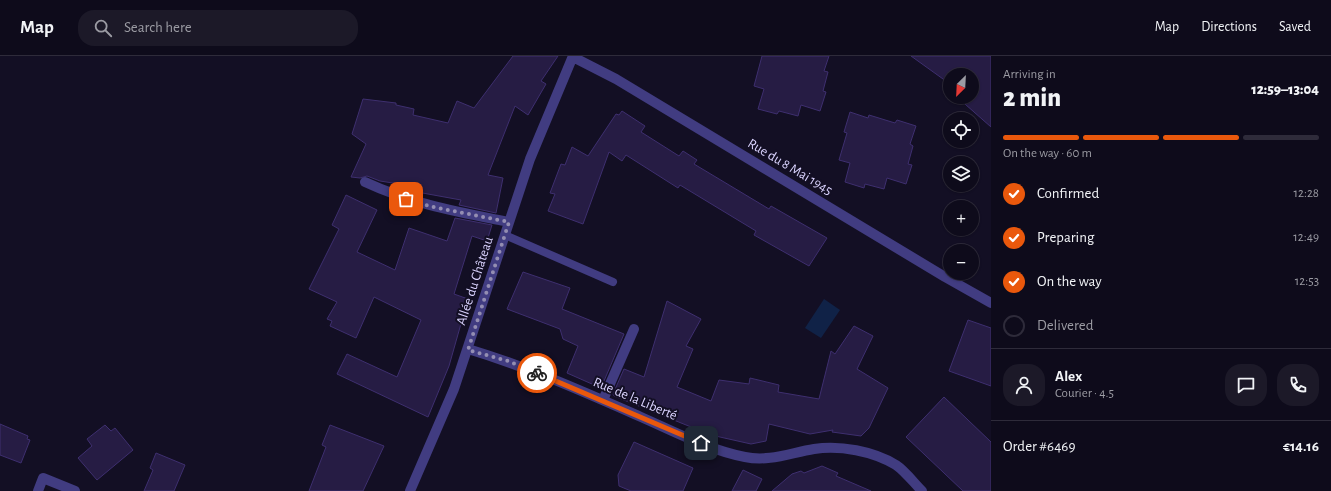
<!DOCTYPE html>
<meta charset="utf-8">
<style>
:root{--surface:#0e0b1b;--page:#1c1928;--text:#f1f3f6;--muted:#9b9ba3;--line:#2e2b3a;--accent:#ea580c}
body{margin:0;font-family:"Alegreya Sans",sans-serif;background:var(--page);color:var(--text);height:100vh;display:flex;flex-direction:column;font-size:15px;white-space:nowrap}
*{box-sizing:border-box;margin:0}
p{font-size:13px;color:var(--muted)}
.icon{flex:none;width:22px;height:22px;fill:none;stroke:currentColor;stroke-width:2;stroke-linecap:round;stroke-linejoin:round}
.map{position:relative;flex:1;overflow:hidden}
.details{display:flex;flex-direction:column;background:var(--surface);width:340px}
.details>*{flex:none}
.needle{width:26px;rotate:204deg}
.fabs{position:absolute;left:943px;top:12px;display:grid;gap:8px}
.fabs a{display:grid;place-items:center;width:36px;height:36px;border-radius:50%;background:var(--surface);box-shadow:0 1px 3px #0004,0 0 0 1px var(--line);font-size:20px}
.pin{position:absolute;display:grid;place-items:center;width:34px;height:34px;color:#fff;margin:-17px;border-radius:8px;box-shadow:0 2px 6px #0006}
.courier{position:absolute;display:grid;place-items:center;width:40px;height:40px;margin:-20px;border:3px solid #ea580c;border-radius:50%;background:#fff;color:#222;box-shadow:0 1px 5px #0007}
.head em{font-style:normal;font-weight:800}
.head div{display:flex;flex-direction:column-reverse}
.head{display:flex;align-items:center;justify-content:space-between;height:68px;padding:0 12px}
h1{font-size:26px;font-weight:800;line-height:30px}
.bar{display:grid;grid-template-columns:repeat(4,1fr);gap:6px 4px;align-content:center;height:48px;padding:0 12px}
.bar i{height:5px;border-radius:3px;background:var(--line)}
.bar .current{background:var(--accent)}
.bar p{grid-column:span 4}
.line{display:flex;align-items:center;gap:10px;padding:0 12px;border-top:1px solid var(--line)}
.line div{flex:1}
.round{display:grid;place-items:center;flex:none;width:42px;height:42px;border-radius:16px;background:var(--page)}
ol{padding:0 12px;list-style:none}
li{display:flex;align-items:center;gap:12px;height:44px}
li p{margin-inline-start:auto}
li .icon{padding:4px;border-radius:50%;background:var(--accent);color:#fff;stroke-width:4}
li:last-child{color:var(--muted)}
li i{width:22px;height:22px;border:2px solid var(--line);border-radius:50%}
header{display:flex;align-items:center;gap:24px;box-sizing:border-box;height:56px;padding:0 20px;background:var(--surface);border-bottom:1px solid var(--line)}
header strong{font-size:19px}
nav{display:flex;gap:22px;margin-inline-start:auto;font-size:14px}
.search{width:280px;height:36px;background:var(--page);display:flex;align-items:center;gap:10px;box-sizing:border-box;padding:0 14px;border-radius:16px;color:var(--muted);font-size:15px}
main{display:flex;flex:1;min-height:0}
.map>svg:first-child{display:block}
.water{fill:#102247}
.building{fill:#261c44;stroke:#3e2f6f}
.lines{fill:none;stroke-linecap:round;stroke-linejoin:round}
.service{stroke:#413c81;stroke-width:8}
.minor{stroke:#413c81;stroke-width:10}
.done{stroke:#948eb2;stroke-width:4;stroke-dasharray:0 7.2}
.route{stroke:#ea580c;stroke-width:5}
.labels{text-anchor:middle;dominant-baseline:central;stroke-width:4;stroke-linejoin:round;paint-order:stroke}
.street-label{font-size:14px;fill:#dad3fe;stroke:#130f24}
</style>
<header>
<strong>Map</strong>
<div class="search"><svg class="icon" aria-label="search" viewBox="0 0 24 24"><circle cx="10" cy="10" r="6"/><path d="M15 15l6 6"/></svg>Search here</div>
<nav><a>Map</a><a>Directions</a><a>Saved</a></nav>
</header>
<main>
<div class="map">
<svg width="991" height="435" viewBox="0 0 991 435">
<rect width="100%" height="100%" fill="#130f24"/>
<path class="water" d="M 824,243 L 840,254 L 821,282 L 805,272 Z"/>
<path class="building" d="M 513,0 L 558,0 L 541,25 L 546,28 L 528,59 L 515,50 L 488,119 L 503,122 L 496,157 L 459,149 L 461,144 L 417,136 L 418,131 L 380,125 L 367,120 L 360,122 L 351,121 L 366,88 L 352,78 L 363,43 L 396,47 L 396,49 L 414,53 L 413,59 L 448,67 L 457,45 L 474,52 Z
M 762,0 L 829,0 L 824,15 L 828,16 L 823,35 L 826,36 L 820,55 L 801,49 L 798,60 L 779,55 L 777,58 L 758,53 L 764,33 L 754,30 Z
M 911,0 L 991,0 L 991,71 L 957,41 L 972,41 L 972,19 L 950,19 L 950,28 Z
M 622,55 L 645,70 L 641,76 L 679,100 L 683,95 L 697,104 L 694,108 L 769,153 L 771,150 L 827,182 L 809,210 L 754,179 L 756,175 L 680,129 L 678,132 L 626,99 L 622,105 L 609,96 L 583,168 L 548,155 L 555,138 L 550,137 L 561,108 L 565,109 L 572,91 L 588,100 L 616,58 L 619,59 Z
M 850,56 L 868,62 L 869,59 L 895,67 L 897,64 L 916,70 L 910,88 L 913,90 L 908,108 L 912,109 L 906,128 L 887,122 L 884,133 L 865,128 L 864,132 L 845,126 L 850,107 L 839,104 L 847,77 L 844,76 Z
M 346,139 L 377,154 L 357,196 L 395,214 L 409,172 L 447,185 L 455,162 L 492,169 L 487,185 L 472,180 L 454,238 L 468,243 L 449,310 L 428,361 L 337,318 L 347,298 L 397,321 L 421,264 L 374,241 L 356,282 L 330,270 L 332,265 L 327,263 L 337,246 L 309,233 L 339,173 L 332,169 Z
M 523,216 L 570,232 L 562,253 L 624,278 L 601,332 L 567,317 L 578,290 L 563,283 L 560,273 L 507,253 Z
M 667,245 L 701,263 L 686,290 L 693,293 L 677,331 L 711,345 L 719,324 L 749,328 L 750,322 L 779,329 L 778,336 L 819,343 L 831,295 L 835,298 L 854,270 L 873,280 L 857,313 L 888,332 L 869,372 L 861,380 L 832,376 L 833,374 L 810,378 L 769,368 L 766,385 L 751,388 L 711,379 L 614,340 L 613,338 L 624,313 L 644,321 Z
M 968,264 L 991,272 L 991,330 L 949,315 Z
M 944,341 L 991,386 L 991,435 L 963,435 L 906,381 Z
M 0,368 L 28,380 L 27,383 L 30,384 L 21,407 L 0,399 Z
M 105,369 L 111,375 L 115,372 L 133,394 L 97,424 L 78,402 L 92,390 L 87,383 Z
M 330,369 L 384,390 L 363,435 L 309,435 L 326,391 L 322,389 Z
M 634,386 L 693,412 L 683,435 L 631,435 L 619,430 L 618,419 Z
M 156,397 L 185,409 L 174,435 L 144,435 L 153,414 L 150,412 Z
M 822,410 L 838,417 L 836,420 L 871,435 L 772,435 L 792,418 L 801,415 L 804,417 Z
M 743,414 L 762,423 L 756,435 L 732,435 Z"/>
<g class="lines">
<path class="service" d="M 505,179 L 613,226"/>
<path class="minor" d="M 573,1 L 616,23 L 945,221 L 991,247
M 365,126 C 412,148 459,156 509,166
M 468,293 C 528,311 584,336 641,361 C 675,376 709,394 745,401 C 769,406 790,397 814,393 C 840,389 873,395 896,409 C 905,415 914,427 922,435
M 603,344 L 634,273
M 38,435 L 43,422 L 75,435
M 410,435 L 454,333 L 530,103 L 573,0"/>
</g>
<g class="lines">
<path class="done" d="M 406,143 L 433,151 L 509,166 L 468,294 L 508,305 L 537,317"/>
<path class="route" d="M 537,317 L 701,387"/>
</g>
<g class="labels">
<g class="street-label">
<text transform="translate(790 111) rotate(31)">Rue du 8 Mai 1945</text>
<text transform="translate(475 225) rotate(-72)">Allée du Château</text>
<text transform="translate(635 343) rotate(23)">Rue de la Liberté</text>
</g>
</g>
</svg>
<div class="fabs">
<a><svg class="needle" viewBox="-14 -14 28 28"><path d="M0-13l5 13h-10z" fill="#e53935"/><path d="M0 13l5-13h-10z" fill="#9b9ba3"/></svg></a>
<a><svg class="icon" aria-label="locate" viewBox="0 0 24 24"><circle cx="12" cy="12" r="6"/><path d="M12 2v4M12 18v4M2 12h4M18 12h4"/></svg></a>
<a><svg class="icon" aria-label="layers" viewBox="0 0 24 24"><path d="M12 4l9 5-9 5-9-5zM3 14l9 5 9-5"/></svg></a>
<a>+</a>
<a>−</a>
</div>
<div class="pin" style="left:406px;top:143px;background:#ea580c"><svg class="icon" aria-label="bag" viewBox="0 0 24 24"><path d="M5 8h14l-1 12H6zM9 8a3 3 0 0 1 6 0"/></svg></div>
<div class="pin" style="left:701px;top:387px;background:#1f2937"><svg class="icon" aria-label="home" viewBox="0 0 24 24"><path d="M3 11l9-7 9 7M6 9v11h12V9"/></svg></div>
<div class="courier" style="left:537px;top:317px"><svg class="icon" aria-label="bike" viewBox="0 0 24 24"><circle cx="6" cy="16" r="4"/><circle cx="18" cy="16" r="4"/><path d="M6 16l4-8h5l3 8M10 8l3 8H6M13 5h3"/></svg></div>
</div>
<section class="details">
<div class="head"><div><h1>2 min</h1><p>Arriving in</p></div><em>12:59–13:04</em></div>
<div class="bar"><i class="current"></i><i class="current"></i><i class="current"></i><i></i><p>On the way · 60 m</p></div>
<ol>
<li><svg class="icon" aria-label="check" viewBox="0 0 24 24"><path d="M5 12l5 5 9-10"/></svg>Confirmed<p>12:28</p></li>
<li><svg class="icon" aria-label="check" viewBox="0 0 24 24"><path d="M5 12l5 5 9-10"/></svg>Preparing<p>12:49</p></li>
<li><svg class="icon" aria-label="check" viewBox="0 0 24 24"><path d="M5 12l5 5 9-10"/></svg>On the way<p>12:53</p></li>
<li><i></i>Delivered</li>
</ol>
<div class="line" style="height:72px"><a class="round"><svg class="icon" aria-label="person" viewBox="0 0 24 24"><circle cx="12" cy="8" r="4"/><path d="M4 21q1-7 8-7t8 7"/></svg></a><div><b>Alex</b><p>Courier · 4.5</p></div><a class="round"><svg class="icon" aria-label="chat" viewBox="0 0 24 24"><path d="M4 5h16v11H9l-5 4z"/></svg></a><a class="round"><svg class="icon" aria-label="phone" viewBox="0 0 24 24"><path d="M5 4h4l2 5-3 2q2 4 5 5l2-3 5 2v4C11 20 4 13 5 4z"/></svg></a></div>
<div class="line" style="height:52px"><div>Order #6469</div><b>€14.16</b></div>
</section>
</main>
